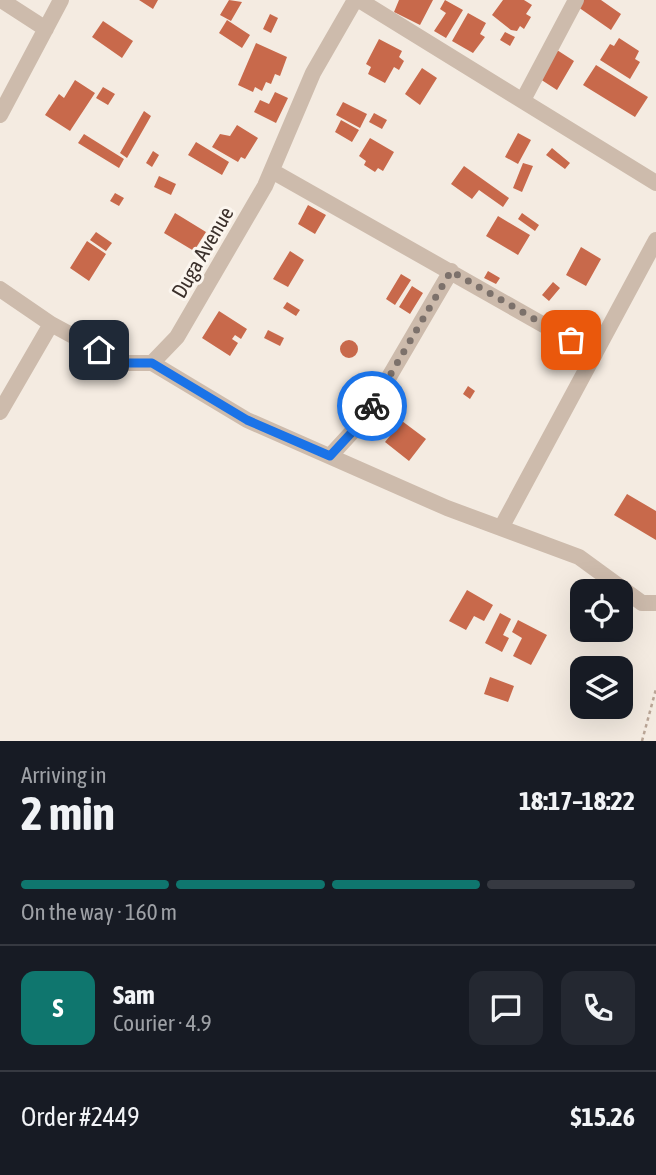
<!DOCTYPE html>
<meta charset="utf-8">
<style>
:root{--surface:#171b24;--page:#242831;--text:#f1f3f6;--muted:#9ea1a6;--line:#363941;--accent:#0f766e}
body{margin:0;font-family:"Asap Condensed",sans-serif;background:var(--page);color:var(--text);height:100vh;display:flex;flex-direction:column;font-size:26px;white-space:nowrap}
*{box-sizing:border-box;margin:0}
p{font-size:23px;color:var(--muted)}
.icon{flex:none;width:38px;height:38px;fill:none;stroke:currentColor;stroke-width:2;stroke-linecap:round;stroke-linejoin:round}
.map{position:relative;height:741px;overflow:hidden}
.drawer{display:flex;flex-direction:column;background:var(--surface);flex:1}
.drawer>*{flex:none}
.controls{position:absolute;left:570px;top:579px;display:grid;gap:14px}
.controls a{display:grid;place-items:center;width:63px;height:63px;border-radius:14px;background:var(--surface);box-shadow:0 7px 28px #0002;font-size:35px}
.pin{position:absolute;display:grid;place-items:center;width:60px;height:60px;color:#fff;margin:-30px;border-radius:14px;box-shadow:0 4px 10px #0006}
.courier{position:absolute;display:grid;place-items:center;width:70px;height:70px;margin:-35px;border:5px solid #1a73e8;border-radius:50%;background:#fff;color:#222;box-shadow:0 2px 9px #0007}
.summary em{font-style:normal;font-weight:700}
.summary div{display:flex;flex-direction:column-reverse}
.summary{display:flex;align-items:center;justify-content:space-between;height:119px;padding:0 21px}
h1{font-size:46px;font-weight:700;line-height:52px}
.bar{display:grid;grid-template-columns:repeat(4,1fr);gap:10px 7px;align-content:center;height:84px;padding:0 21px}
.bar i{height:9px;border-radius:5px;background:var(--line)}
.bar .current{background:var(--accent)}
.bar p{grid-column:span 4}
.line{display:flex;align-items:center;gap:18px;padding:0 21px;border-top:2px solid var(--line)}
.line div{flex:1}
.round{display:grid;place-items:center;flex:none;width:74px;height:74px;border-radius:14px;background:var(--page)}
.map>svg:first-child{display:block}
.building{fill:#c8694b}
.lines{fill:none;stroke-linecap:round;stroke-linejoin:round}
.path{stroke:#b9a596;stroke-width:2.5;stroke-dasharray:3.5 3.5;stroke-linecap:butt}
.minor{stroke:#cdbbac;stroke-width:16}
.done{stroke:#7c716b;stroke-width:7;stroke-dasharray:0 12.6}
.route{stroke:#1a73e8;stroke-width:9}
.labels{text-anchor:middle;dominant-baseline:central;stroke-width:6;stroke-linejoin:round;paint-order:stroke}
.street-label{font-size:21px;fill:#3b302b;stroke:#fbf5ee}
</style>
<div class="map">
<svg width="656" height="741" viewBox="0 0 656 741">
<rect width="100%" height="100%" fill="#f4ebe1"/>
<path class="building" d="M 139,0 L 158,0 L 153,9 Z
M 229,0 L 242,2 L 231,21 L 220,15 Z
M 399,0 L 433,0 L 420,25 L 394,12 Z
M 445,0 L 463,10 L 446,38 L 434,31 L 446,13 L 440,9 Z
M 503,0 L 524,0 L 532,5 L 526,14 L 531,17 L 524,29 L 520,26 L 517,31 L 511,30 L 492,15 Z
M 582,0 L 601,0 L 621,14 L 611,30 L 578,7 Z
M 468,13 L 486,23 L 480,34 L 485,37 L 473,53 L 452,41 Z
M 270,14 L 278,18 L 271,33 L 263,29 Z
M 227,20 L 250,35 L 242,48 L 219,33 Z
M 103,21 L 133,41 L 122,58 L 92,37 Z
M 505,32 L 515,37 L 510,46 L 500,40 Z
M 619,38 L 639,51 L 635,59 L 640,62 L 630,79 L 600,60 L 610,44 L 614,46 Z
M 379,39 L 402,51 L 399,57 L 404,61 L 399,70 L 394,67 L 385,83 L 368,74 L 371,67 L 366,64 Z
M 256,43 L 287,57 L 280,76 L 275,74 L 271,84 L 266,82 L 262,91 L 255,87 L 253,92 L 238,85 Z
M 557,50 L 574,61 L 557,90 L 540,79 Z
M 596,65 L 648,97 L 635,117 L 583,85 Z
M 422,68 L 437,78 L 420,105 L 405,94 Z
M 75,80 L 95,93 L 70,131 L 45,115 L 59,94 L 64,98 Z
M 103,87 L 115,94 L 108,105 L 96,98 Z
M 275,92 L 288,98 L 276,123 L 254,112 L 260,100 L 269,104 Z
M 343,102 L 367,114 L 360,128 L 336,115 Z
M 144,111 L 151,116 L 127,158 L 120,153 Z
M 374,113 L 387,120 L 382,129 L 369,122 Z
M 341,120 L 359,130 L 352,142 L 335,132 Z
M 237,125 L 258,138 L 245,159 L 241,157 L 238,162 L 212,147 L 220,134 L 230,136 Z
M 518,133 L 531,140 L 518,164 L 505,157 Z
M 84,134 L 124,159 L 119,168 L 78,143 Z
M 370,138 L 394,152 L 383,171 L 378,168 L 375,172 L 364,165 L 366,161 L 359,156 Z
M 196,142 L 229,162 L 222,175 L 188,155 Z
M 552,148 L 570,163 L 565,169 L 546,155 Z
M 153,151 L 159,155 L 152,167 L 146,163 Z
M 523,163 L 533,166 L 522,192 L 513,188 Z
M 464,166 L 509,198 L 503,207 L 479,190 L 472,199 L 451,184 Z
M 159,176 L 176,184 L 171,195 L 154,187 Z
M 115,193 L 124,198 L 119,206 L 110,201 Z
M 308,205 L 326,215 L 315,234 L 298,224 Z
M 175,213 L 206,232 L 194,251 L 164,233 Z
M 522,213 L 539,225 L 535,231 L 518,219 Z
M 498,216 L 530,235 L 518,255 L 486,236 Z
M 96,232 L 112,243 L 106,251 L 90,240 Z
M 87,241 L 106,254 L 89,281 L 70,268 Z
M 581,247 L 601,259 L 586,286 L 566,275 Z
M 290,251 L 304,260 L 288,287 L 273,279 Z
M 488,271 L 500,278 L 496,284 L 484,278 Z
M 401,274 L 411,280 L 395,305 L 386,299 Z
M 553,282 L 560,288 L 549,301 L 542,295 Z
M 412,286 L 423,293 L 410,314 L 399,307 Z
M 287,302 L 300,310 L 296,316 L 283,308 Z
M 219,311 L 247,329 L 241,339 L 235,335 L 232,339 L 238,343 L 230,356 L 202,338 Z
M 268,330 L 284,338 L 280,346 L 264,338 Z
M340 349a9 9 0 1 1 18 0a9 9 0 1 1-18 0Z
M 468,386 L 475,391 L 470,399 L 463,394 Z
M 402,421 L 426,439 L 409,461 L 385,442 Z
M 627,494 L 656,511 L 656,540 L 614,515 Z
M 467,590 L 493,605 L 484,621 L 474,616 L 466,630 L 449,621 Z
M 500,613 L 511,619 L 503,635 L 509,638 L 502,652 L 485,643 Z
M 518,620 L 547,635 L 531,665 L 513,656 L 522,638 L 512,632 Z
M 621,676 L 631,680 L 621,702 Z
M 490,677 L 514,686 L 508,702 L 484,694 Z"/>
<g class="lines">
<path class="path" d="M 642,741 L 656,689"/>
<path class="minor" d="M 1,0 L 46,29
M 359,0 L 656,183
M 523,100 L 576,0
M 0,115 L 61,0
M 272,171 L 595,354
M 0,289 L 51,324 L 123,363 L 152,363 L 177,337 L 265,186 L 313,73 L 355,0
M 152,363 L 247,420 L 447,508 L 579,557 L 642,603 L 656,603
M 0,412 L 51,324
M 330,456 L 365,418 L 451,271
M 501,528 L 656,240"/>
</g>
<g class="lines">
<path class="done" d="M 372,406 L 451,271 L 571,340"/>
<path class="route" d="M 99,350 L 123,363 L 152,363 L 247,420 L 330,456 L 365,418 L 372,406"/>
</g>
<g class="labels">
<g class="street-label">
<text transform="translate(202 252) rotate(-60)">Duga Avenue</text>
</g>
</g>
</svg>
<div class="controls">
<a><svg class="icon" aria-label="locate" viewBox="0 0 24 24"><circle cx="12" cy="12" r="6"/><path d="M12 2v4M12 18v4M2 12h4M18 12h4"/></svg></a>
<a><svg class="icon" aria-label="layers" viewBox="0 0 24 24"><path d="M12 4l9 5-9 5-9-5zM3 14l9 5 9-5"/></svg></a>
</div>
<div class="pin" style="left:571px;top:340px;background:#ea580c"><svg class="icon" aria-label="bag" viewBox="0 0 24 24"><path d="M5 8h14l-1 12H6zM9 8a3 3 0 0 1 6 0"/></svg></div>
<div class="pin" style="left:99px;top:350px;background:#1f2937"><svg class="icon" aria-label="home" viewBox="0 0 24 24"><path d="M3 11l9-7 9 7M6 9v11h12V9"/></svg></div>
<div class="courier" style="left:372px;top:406px"><svg class="icon" aria-label="bike" viewBox="0 0 24 24"><circle cx="6" cy="16" r="4"/><circle cx="18" cy="16" r="4"/><path d="M6 16l4-8h5l3 8M10 8l3 8H6M13 5h3"/></svg></div>
</div>
<section class="drawer">
<div class="summary"><div><h1>2 min</h1><p>Arriving in</p></div><em>18:17–18:22</em></div>
<div class="bar"><i class="current"></i><i class="current"></i><i class="current"></i><i></i><p>On the way · 160 m</p></div>
<div class="line" style="height:126px"><b class="round" style="background:var(--accent);color:#fff">S</b><div><b>Sam</b><p>Courier · 4.9</p></div><a class="round"><svg class="icon" aria-label="chat" viewBox="0 0 24 24"><path d="M4 5h16v11H9l-5 4z"/></svg></a><a class="round"><svg class="icon" aria-label="phone" viewBox="0 0 24 24"><path d="M5 4h4l2 5-3 2q2 4 5 5l2-3 5 2v4C11 20 4 13 5 4z"/></svg></a></div>
<div class="line" style="height:91px"><div>Order #2449</div><b>$15.26</b></div>
</section>
